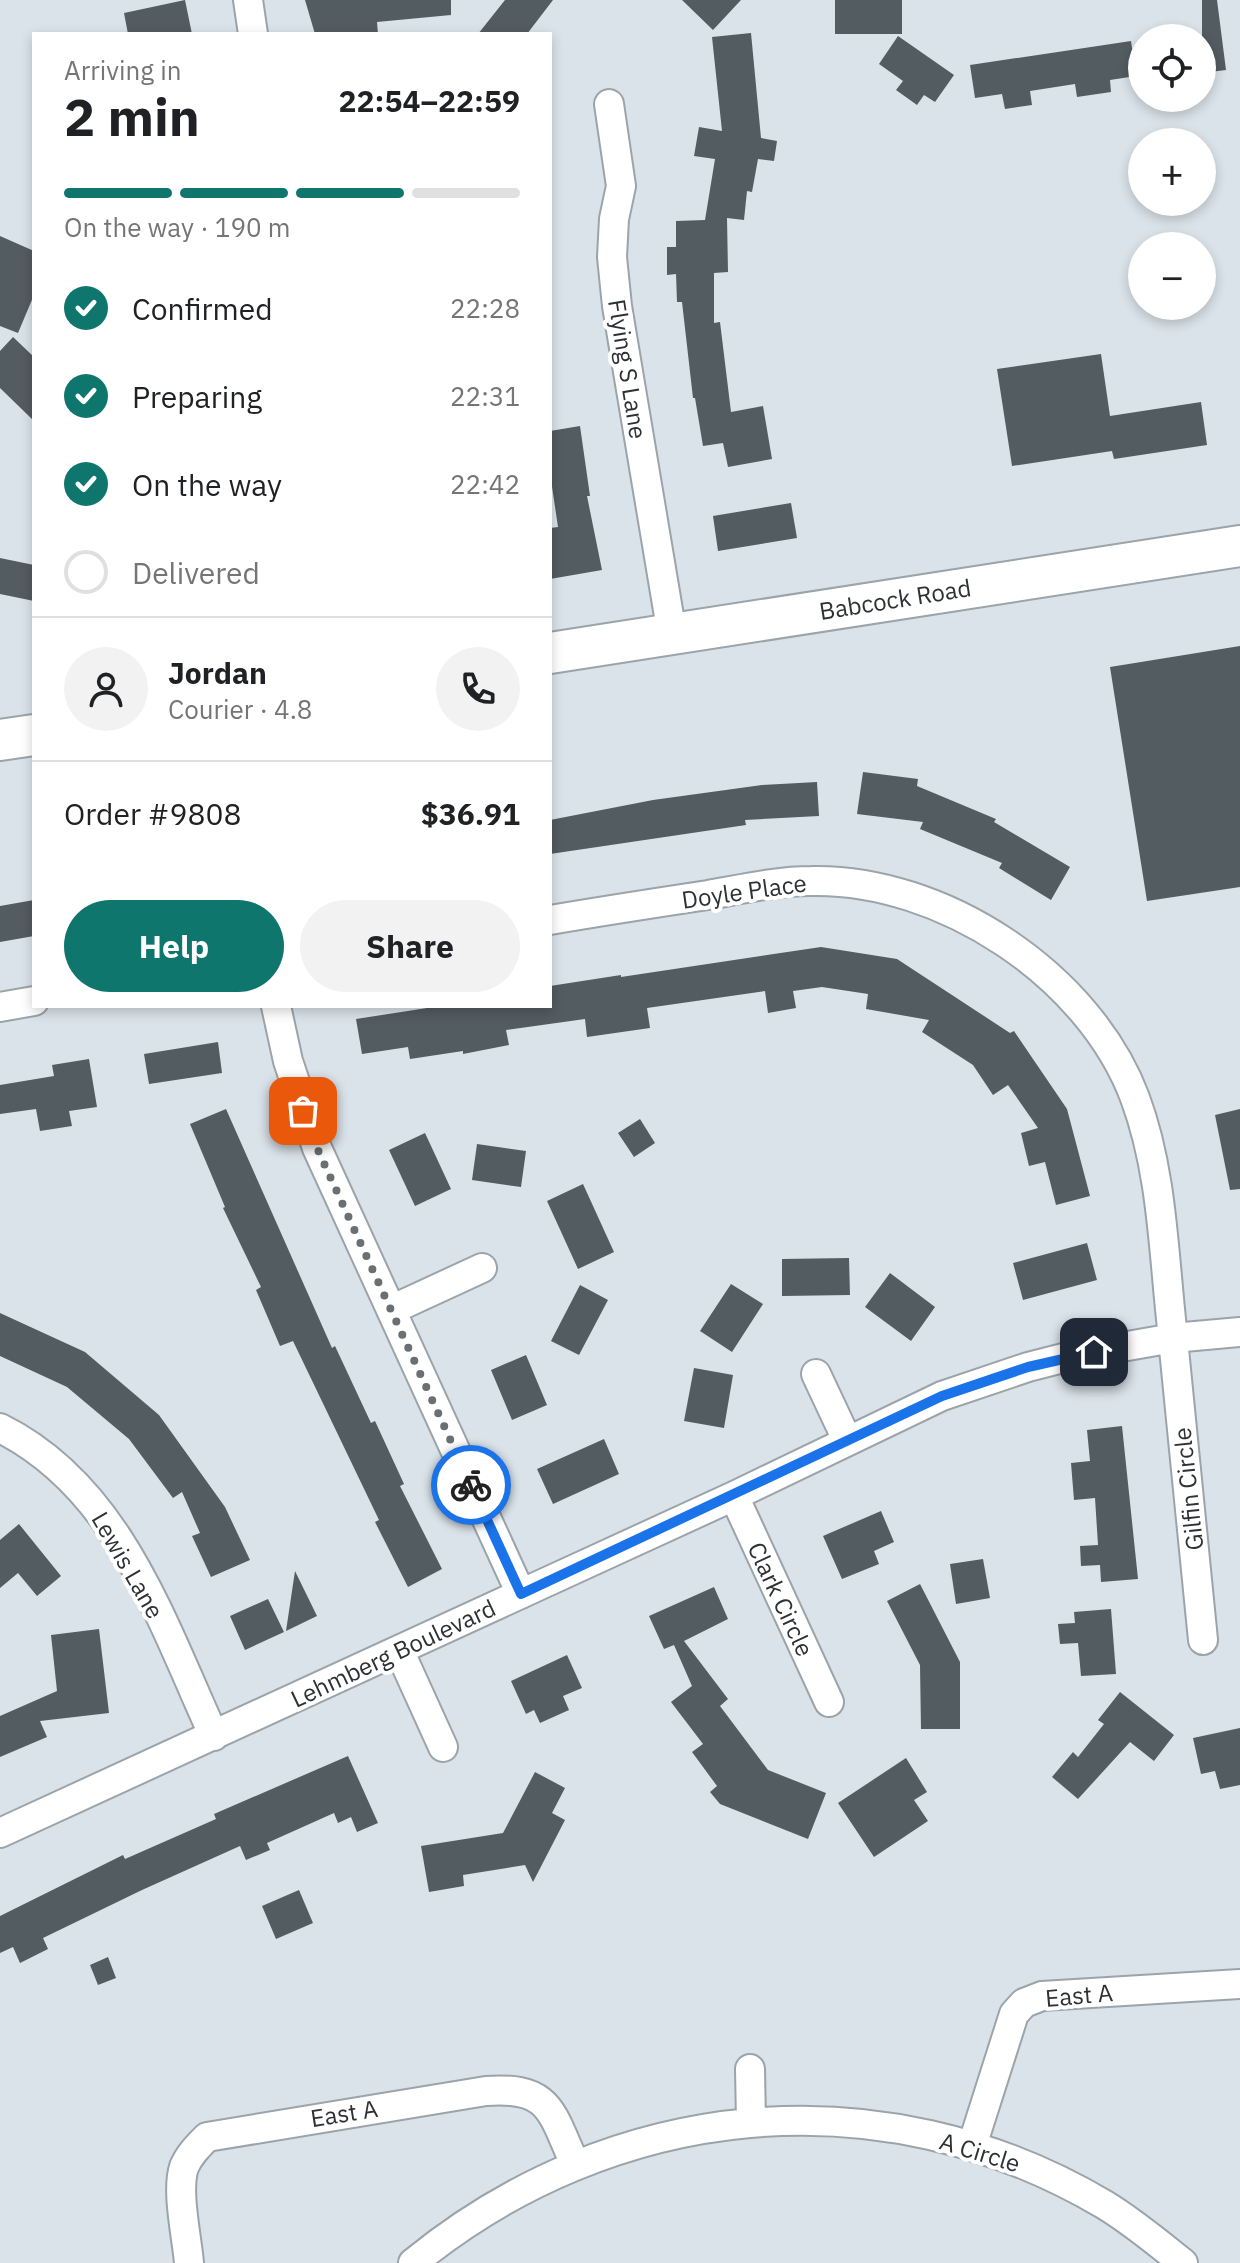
<!DOCTYPE html>
<meta charset="utf-8">
<style>
:root{--surface:#fff;--page:#f2f2f2;--text:#202124;--muted:#757577;--line:#e0e0e0;--accent:#0f766e}
body{margin:0;font-family:"IBM Plex Sans",sans-serif;background:var(--page);color:var(--text);height:100vh;display:flex;flex-direction:column;font-size:30px;white-space:nowrap}
*{box-sizing:border-box;margin:0}
p{font-size:26px;color:var(--muted)}
.icon{flex:none;width:44px;height:44px;fill:none;stroke:currentColor;stroke-width:2;stroke-linecap:round;stroke-linejoin:round}
.map{position:relative;flex:1;overflow:hidden}
.drawer{position:absolute;left:32px;top:32px;width:520px;height:976px;display:flex;flex-direction:column;background:var(--surface);border-radius:0px;box-shadow:0 4px 12px #0003}
.drawer>*{flex:none}
.fabs{position:absolute;left:1128px;top:24px;display:grid;gap:16px}
.fabs a{display:grid;place-items:center;width:88px;height:88px;border-radius:50%;background:var(--surface);box-shadow:0 4px 12px #0003;font-size:40px}
.pin{position:absolute;display:grid;place-items:center;width:68px;height:68px;color:#fff;margin:-34px;border-radius:16px;box-shadow:0 4px 12px #0006}
.courier{position:absolute;display:grid;place-items:center;width:80px;height:80px;margin:-40px;border:6px solid #1a73e8;border-radius:50%;background:#fff;color:#222;box-shadow:0 2px 10px #0007}
.head em{font-style:normal;font-weight:700}
.head div{display:flex;flex-direction:column-reverse}
.head{display:flex;align-items:center;justify-content:space-between;height:136px;padding:0 32px}
h1{font-size:52px;font-weight:700;line-height:60px}
.bar{display:grid;grid-template-columns:repeat(4,1fr);gap:12px 8px;align-content:center;height:96px;padding:0 32px}
.bar i{height:10px;border-radius:6px;background:var(--line)}
.bar .on{background:var(--accent)}
.bar p{grid-column:span 4}
.line{display:flex;align-items:center;gap:20px;padding:0 32px;border-top:2px solid var(--line)}
.line div{flex:1}
.round{display:grid;place-items:center;flex:none;width:84px;height:84px;border-radius:42px;background:var(--page)}
ol{padding:0 32px;list-style:none}
li{display:flex;align-items:center;gap:24px;height:88px}
li p{margin-inline-start:auto}
li .icon{padding:8px;border-radius:50%;background:var(--accent);color:#fff;stroke-width:4}
li:last-child{color:var(--muted)}
li i{width:44px;height:44px;border:4px solid var(--line);border-radius:50%}
.button{display:flex;gap:16px;margin-top:auto;padding:16px 32px}
.button a{flex:1;height:92px;border-radius:48px;background:var(--accent);color:#fff;font-size:32px;font-weight:700;line-height:92px;text-align:center}
.button a+a{background:var(--page);color:var(--text)}
.map>svg:first-child{display:block}
.building{fill:#535c61}
.lines{fill:none;stroke-linecap:round;stroke-linejoin:round}
.street-casing{stroke:#9ba4aa;stroke-width:32}
.secondary-casing{stroke:#9ba4aa;stroke-width:44}
.street{stroke:#fff;stroke-width:28}
.secondary{stroke:#fff;stroke-width:40}
.done{stroke:#6a6f74;stroke-width:8;stroke-dasharray:0 14.4}
.route{stroke:#1a73e8;stroke-width:10}
.labels{text-anchor:middle;dominant-baseline:central;stroke-width:8;stroke-linejoin:round;paint-order:stroke}
.street-label{font-size:24px;fill:#2e3134;stroke:#fff}
</style>
<div class="map">
<svg width="1240" height="2263" viewBox="0 0 1240 2263">
<rect width="100%" height="100%" fill="#dae3ea"/>
<path class="building" d="M 185,0 L 192,34 L 128,34 L 124,13 Z
M 305,0 L 451,0 L 451,15 L 377,22 L 378,34 L 315,34 Z
M 505,0 L 553,0 L 527,34 L 478,34 Z
M 682,0 L 741,0 L 713,30 Z
M 835,0 L 902,0 L 902,34 L 835,34 Z
M 1202,0 L 1217,0 L 1226,70 L 1202,73 Z
M 751,33 L 761,138 L 777,141 L 774,161 L 758,159 L 752,192 L 747,191 L 744,220 L 727,218 L 728,272 L 714,273 L 714,323 L 720,322 L 731,412 L 763,406 L 772,459 L 728,467 L 723,443 L 703,446 L 695,398 L 693,398 L 682,302 L 677,302 L 676,274 L 667,275 L 667,247 L 676,247 L 676,221 L 705,220 L 715,159 L 694,156 L 699,127 L 722,131 L 712,37 Z
M 898,36 L 954,75 L 935,102 L 924,95 L 917,105 L 896,90 L 903,81 L 879,64 Z
M 1131,41 L 1136,76 L 1110,80 L 1111,92 L 1077,97 L 1075,84 L 1030,91 L 1032,105 L 1005,109 L 1002,94 L 975,98 L 970,65 Z
M 0,236 L 34,251 L 34,295 L 18,333 L 0,326 Z
M 13,337 L 34,357 L 34,421 L 0,388 L 0,351 Z
M 1101,354 L 1110,416 L 1201,402 L 1207,445 L 1114,459 L 1112,451 L 1012,466 L 997,369 Z
M 580,426 L 590,496 L 587,496 L 602,570 L 550,579 L 550,528 L 558,527 L 550,473 L 550,431 Z
M 791,503 L 797,538 L 718,551 L 713,516 Z
M 0,558 L 34,565 L 34,601 L 0,594 Z
M 1240,646 L 1240,887 L 1147,901 L 1110,667 Z
M 863,772 L 918,779 L 917,786 L 996,819 L 994,822 L 1070,867 L 1051,900 L 999,868 L 1002,863 L 920,829 L 923,822 L 857,814 Z
M 817,782 L 819,816 L 745,820 L 746,825 L 550,854 L 550,820 L 653,800 L 762,785 Z
M 34,900 L 34,936 L 0,942 L 0,906 Z
M 821,947 L 897,959 L 1010,1033 L 1014,1031 L 1067,1109 L 1090,1196 L 1056,1205 L 1045,1162 L 1029,1166 L 1021,1133 L 1038,1128 L 1008,1085 L 993,1095 L 973,1065 L 922,1032 L 929,1020 L 866,1009 L 868,994 L 822,987 L 793,991 L 796,1008 L 768,1013 L 765,991 L 647,1008 L 650,1028 L 587,1037 L 585,1019 L 506,1030 L 509,1045 L 463,1054 L 463,1051 L 410,1059 L 408,1047 L 362,1054 L 356,1019 L 440,1006 L 550,1006 L 550,986 L 621,975 L 621,977 Z
M 218,1042 L 222,1073 L 149,1084 L 144,1054 Z
M 89,1059 L 97,1107 L 69,1111 L 72,1126 L 40,1131 L 36,1109 L 0,1114 L 0,1085 L 54,1076 L 52,1065 Z
M 226,1109 L 332,1348 L 335,1346 L 371,1423 L 375,1421 L 404,1484 L 400,1486 L 442,1569 L 408,1587 L 375,1522 L 379,1520 L 293,1341 L 280,1346 L 256,1290 L 261,1287 L 223,1208 L 225,1207 L 190,1124 Z
M 1240,1109 L 1240,1189 L 1230,1190 L 1215,1115 Z
M 640,1119 L 655,1143 L 634,1157 L 618,1133 Z
M 425,1133 L 451,1189 L 415,1206 L 389,1150 Z
M 477,1144 L 526,1151 L 521,1187 L 472,1180 Z
M 583,1184 L 614,1252 L 578,1269 L 547,1201 Z
M 1087,1243 L 1097,1280 L 1023,1300 L 1013,1263 Z
M 849,1258 L 850,1295 L 782,1296 L 782,1259 Z
M 890,1273 L 935,1307 L 911,1341 L 865,1307 Z
M 731,1284 L 763,1304 L 732,1352 L 700,1331 Z
M 580,1285 L 608,1300 L 579,1355 L 551,1341 Z
M 0,1313 L 85,1352 L 159,1415 L 225,1507 L 250,1560 L 211,1577 L 192,1536 L 200,1533 L 182,1492 L 173,1498 L 129,1439 L 67,1387 L 0,1356 Z
M 526,1355 L 547,1405 L 512,1420 L 491,1370 Z
M 694,1368 L 733,1375 L 724,1428 L 684,1421 Z
M 1122,1426 L 1138,1579 L 1101,1582 L 1100,1565 L 1081,1566 L 1080,1546 L 1098,1545 L 1095,1498 L 1074,1500 L 1071,1463 L 1090,1461 L 1087,1430 Z
M 604,1439 L 619,1474 L 553,1504 L 537,1469 Z
M 881,1511 L 894,1542 L 874,1551 L 879,1564 L 842,1579 L 823,1536 Z
M 19,1524 L 61,1576 L 37,1596 L 18,1573 L 0,1588 L 0,1540 Z
M 983,1559 L 990,1598 L 956,1604 L 950,1564 Z
M 295,1571 L 317,1616 L 286,1631 Z
M 920,1584 L 960,1662 L 960,1729 L 921,1729 L 920,1665 L 887,1601 Z
M 714,1587 L 728,1619 L 684,1641 L 728,1699 L 720,1706 L 768,1770 L 826,1793 L 808,1839 L 720,1804 L 710,1792 L 717,1786 L 692,1752 L 703,1744 L 671,1702 L 692,1686 L 674,1645 L 664,1649 L 649,1616 Z
M 268,1599 L 284,1632 L 245,1650 L 230,1616 Z
M 1111,1609 L 1116,1674 L 1081,1676 L 1078,1643 L 1060,1644 L 1058,1624 L 1075,1623 L 1074,1612 Z
M 99,1629 L 109,1713 L 40,1721 L 47,1737 L 0,1757 L 0,1716 L 57,1691 L 51,1635 Z
M 567,1655 L 582,1688 L 563,1696 L 569,1710 L 540,1723 L 534,1710 L 526,1714 L 511,1681 Z
M 1120,1692 L 1174,1735 L 1154,1761 L 1130,1742 L 1078,1799 L 1052,1777 L 1073,1752 L 1078,1757 L 1104,1724 L 1098,1720 Z
M 1240,1728 L 1240,1785 L 1220,1789 L 1215,1771 L 1201,1774 L 1193,1738 Z
M 348,1756 L 378,1823 L 357,1832 L 351,1817 L 338,1823 L 334,1813 L 267,1843 L 270,1850 L 246,1860 L 240,1846 L 142,1890 L 43,1938 L 48,1949 L 20,1963 L 13,1947 L 0,1953 L 0,1916 L 123,1855 L 125,1859 L 216,1819 L 214,1814 Z
M 906,1758 L 927,1792 L 914,1800 L 928,1821 L 874,1857 L 838,1803 Z
M 535,1772 L 565,1788 L 552,1813 L 565,1820 L 533,1882 L 525,1865 L 463,1875 L 464,1886 L 429,1892 L 421,1846 L 503,1833 Z
M 299,1890 L 313,1923 L 276,1939 L 262,1906 Z
M 108,1957 L 116,1978 L 98,1985 L 90,1965 Z"/>
<g class="lines">
<defs>
<path id="street" d="M 248,0 L 253,34
M 609,104 L 621,186 L 614,219 L 612,257 L 617,306 L 672,634
M 550,920 C 603,911 655,903 708,895 C 742,889 777,881 811,881 C 942,878 1089,975 1135,1098 C 1160,1165 1163,1238 1170,1309 C 1182,1419 1191,1530 1203,1640
M 276,1006 L 288,1061 L 317,1148 L 521,1594
M 0,1007 L 34,1001
M 391,1310 L 482,1268
M 816,1374 L 847,1440
M 0,1428 C 119,1487 162,1623 214,1736
M 734,1496 L 829,1702
M 399,1650 L 443,1747
M 0,1833 L 734,1496 L 942,1396 L 1028,1367 L 1071,1356 L 1173,1338 L 1240,1332
M 750,2069 L 751,2122
M 972,2146 L 1014,2014 L 1024,2003 L 1042,1996 L 1240,1984
M 189,2263 C 187,2238 176,2191 184,2167 C 189,2155 198,2146 207,2137 L 486,2091 C 551,2086 551,2112 575,2164
M 413,2263 C 612,2100 881,2072 1105,2205 C 1133,2222 1158,2243 1183,2263"/>
<path id="secondary" d="M 550,653 L 1240,546
M 0,740 L 34,735"/>
</defs>
<use href="#street" class="street-casing"/>
<use href="#secondary" class="secondary-casing"/>
<use href="#street" class="street"/>
<use href="#secondary" class="secondary"/>
</g>
<g class="lines">
<path class="done" d="M 303,1111 L 317,1148 L 471,1485"/>
<path class="route" d="M 471,1485 L 521,1594 L 942,1396 L 1028,1367 L 1094,1352"/>
</g>
<g class="labels">
<g class="street-label">
<text transform="translate(628 369) rotate(81)">Flying S Lane</text>
<text transform="translate(895 599) rotate(-9)">Babcock Road</text>
<text transform="translate(744 891) rotate(-8)">Doyle Place</text>
<text transform="translate(1188 1489) rotate(-96)">Gilfin Circle</text>
<text transform="translate(128 1565) rotate(60)">Lewis Lane</text>
<text transform="translate(781 1599) rotate(65)">Clark Circle</text>
<text transform="translate(393 1653) rotate(-25)">Lehmberg Boulevard</text>
<text transform="translate(1079 1995) rotate(-5)">East A</text>
<text transform="translate(344 2113) rotate(-9)">East A</text>
<text transform="translate(980 2152) rotate(17)">A Circle</text>
</g>
</g>
</svg>
<div class="fabs">
<a><svg class="icon" aria-label="locate" viewBox="0 0 24 24"><circle cx="12" cy="12" r="6"/><path d="M12 2v4M12 18v4M2 12h4M18 12h4"/></svg></a>
<a>+</a>
<a>−</a>
</div>
<div class="pin" style="left:303px;top:1111px;background:#ea580c"><svg class="icon" aria-label="bag" viewBox="0 0 24 24"><path d="M5 8h14l-1 12H6zM9 8a3 3 0 0 1 6 0"/></svg></div>
<div class="pin" style="left:1094px;top:1352px;background:#1f2937"><svg class="icon" aria-label="home" viewBox="0 0 24 24"><path d="M3 11l9-7 9 7M6 9v11h12V9"/></svg></div>
<div class="courier" style="left:471px;top:1485px"><svg class="icon" aria-label="bike" viewBox="0 0 24 24"><circle cx="6" cy="16" r="4"/><circle cx="18" cy="16" r="4"/><path d="M6 16l4-8h5l3 8M10 8l3 8H6M13 5h3"/></svg></div>
<section class="drawer">
<div class="head"><div><h1>2 min</h1><p>Arriving in</p></div><em>22:54–22:59</em></div>
<div class="bar"><i class="on"></i><i class="on"></i><i class="on"></i><i></i><p>On the way · 190 m</p></div>
<ol>
<li><svg class="icon" aria-label="check" viewBox="0 0 24 24"><path d="M5 12l5 5 9-10"/></svg>Confirmed<p>22:28</p></li>
<li><svg class="icon" aria-label="check" viewBox="0 0 24 24"><path d="M5 12l5 5 9-10"/></svg>Preparing<p>22:31</p></li>
<li><svg class="icon" aria-label="check" viewBox="0 0 24 24"><path d="M5 12l5 5 9-10"/></svg>On the way<p>22:42</p></li>
<li><i></i>Delivered</li>
</ol>
<div class="line" style="height:144px"><a class="round"><svg class="icon" aria-label="person" viewBox="0 0 24 24"><circle cx="12" cy="8" r="4"/><path d="M4 21q1-7 8-7t8 7"/></svg></a><div><b>Jordan</b><p>Courier · 4.8</p></div><a class="round"><svg class="icon" aria-label="phone" viewBox="0 0 24 24"><path d="M5 4h4l2 5-3 2q2 4 5 5l2-3 5 2v4C11 20 4 13 5 4z"/></svg></a></div>
<div class="line" style="height:104px"><div>Order #9808</div><b>$36.91</b></div>
<div class="button"><a>Help</a><a>Share</a></div>
</section>
</div>
